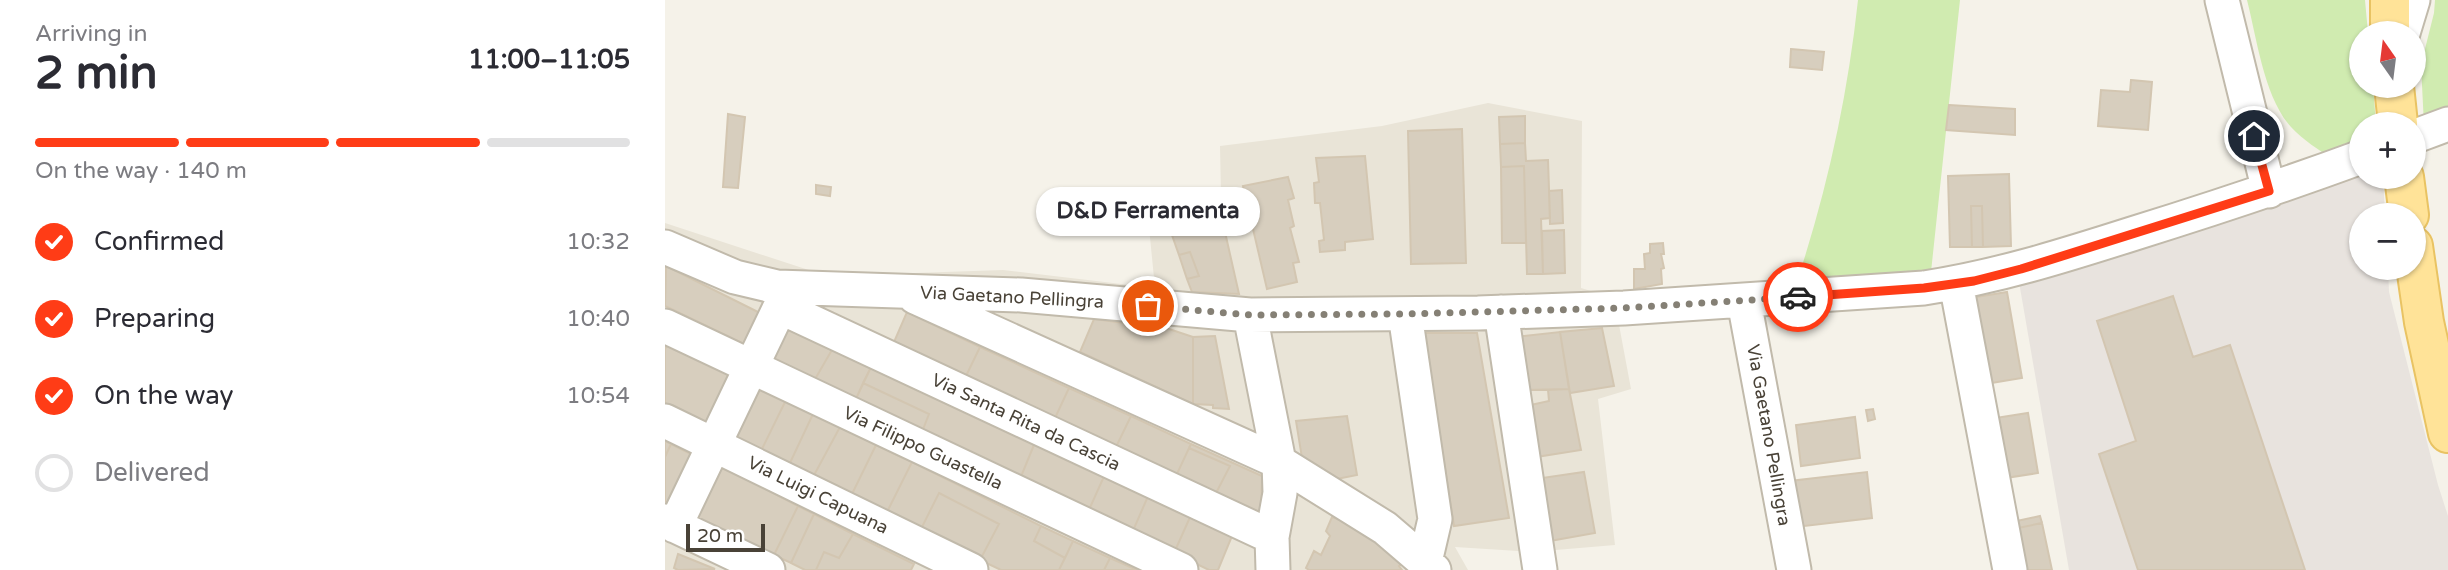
<!DOCTYPE html>
<meta charset="utf-8">
<style>
:root{--surface:#fff;--page:#f7f7f7;--text:#2b2b33;--muted:#7c7c81;--line:#e1e1e2;--accent:#ff3c16}
body{margin:0;font-family:"Varela Round",sans-serif;background:var(--page);color:var(--text);height:100vh;display:flex;flex-direction:column;font-size:26px;white-space:nowrap}
*{box-sizing:border-box;margin:0}
p{font-size:23px;color:var(--muted)}
.icon{flex:none;width:38px;height:38px;fill:none;stroke:currentColor;stroke-width:2;stroke-linecap:round;stroke-linejoin:round}
.map{position:relative;flex:1;overflow:hidden}
.details{display:flex;flex-direction:column;background:var(--surface);width:665px}
.details>*{flex:none}
.needle{width:46px;rotate:346deg}
.tools{position:absolute;left:1684px;top:21px;display:grid;gap:14px}
.tools a{display:grid;place-items:center;width:77px;height:77px;border-radius:50%;background:var(--surface);box-shadow:0 2px 5px #0004;font-size:35px}
.scale{position:absolute;left:21px;bottom:18px;width:79px;box-sizing:border-box;padding-left:7px;border:4px solid #494237;border-top:0;font-size:19px;line-height:24px;white-space:nowrap;color:#494237;-webkit-text-stroke:5px #fff;paint-order:stroke}
.pin{position:absolute;display:grid;place-items:center;width:60px;height:60px;color:#fff;margin:-30px;border:4px solid #fff;border-radius:50%;box-shadow:0 2px 7px #0007}
.courier{position:absolute;display:grid;place-items:center;width:70px;height:70px;margin:-35px;border:5px solid #ff3c16;border-radius:50%;background:#fff;color:#222;box-shadow:0 2px 9px #0007}
.bubble{position:absolute;height:49px;border-radius:24px;background:var(--surface);box-shadow:0 2px 5px #0004;font-size:23px;font-weight:700;line-height:49px;text-align:center}
.headline em{font-style:normal;font-weight:700}
.headline div{display:flex;flex-direction:column-reverse}
.headline{display:flex;align-items:center;justify-content:space-between;height:119px;padding:0 35px}
h1{font-size:46px;font-weight:700;line-height:52px}
.bar{display:grid;grid-template-columns:repeat(4,1fr);gap:10px 7px;align-content:center;height:84px;padding:0 35px}
.bar i{height:9px;border-radius:5px;background:var(--line)}
.bar .current{background:var(--accent)}
.bar p{grid-column:span 4}
ol{padding:0 35px;list-style:none}
li{display:flex;align-items:center;gap:21px;height:77px}
li p{margin-inline-start:auto}
li .icon{padding:7px;border-radius:50%;background:var(--accent);color:#fff;stroke-width:4}
li:last-child{color:var(--muted)}
li i{width:38px;height:38px;border:4px solid var(--line);border-radius:50%}
main{display:flex;flex:1;min-height:0}
.map>svg:first-child{display:block}
.residential{fill:#e9e4d7}
.industrial{fill:#e8e3de}
.green{fill:#d0ebb0}
.building{fill:#d7cebe;stroke:#d3c6b1;stroke-width:2}
.lines{fill:none;stroke-linecap:round;stroke-linejoin:round}
.minor-casing{stroke:#c1baab;stroke-width:37}
.major-casing{stroke:#e9c363;stroke-width:42}
.minor{stroke:#fff;stroke-width:33}
.major{stroke:#ffe398;stroke-width:38}
.done{stroke:#858075;stroke-width:7;stroke-dasharray:0 12.6}
.route{stroke:#ff3c16;stroke-width:9}
.labels{text-anchor:middle;dominant-baseline:central;stroke-width:6;stroke-linejoin:round;paint-order:stroke}
.street-label{font-size:18px;fill:#494237;stroke:#fff}
</style>
<main>
<section class="details">
<div class="headline"><div><h1>2 min</h1><p>Arriving in</p></div><em>11:00–11:05</em></div>
<div class="bar"><i class="current"></i><i class="current"></i><i class="current"></i><i></i><p>On the way · 140 m</p></div>
<ol>
<li><svg class="icon" aria-label="check" viewBox="0 0 24 24"><path d="M5 12l5 5 9-10"/></svg>Confirmed<p>10:32</p></li>
<li><svg class="icon" aria-label="check" viewBox="0 0 24 24"><path d="M5 12l5 5 9-10"/></svg>Preparing<p>10:40</p></li>
<li><svg class="icon" aria-label="check" viewBox="0 0 24 24"><path d="M5 12l5 5 9-10"/></svg>On the way<p>10:54</p></li>
<li><i></i>Delivered</li>
</ol>
</section>
<div class="map">
<svg width="1783" height="570" viewBox="0 0 1783 570">
<rect width="100%" height="100%" fill="#f5f2e9"/>
<path class="residential" d="M 823,103 L 917,121 L 916,288 L 949,298 L 966,389 L 933,399 L 950,545 L 867,552 L 790,547 L 803,570 L 0,570 L 0,223 L 162,276 L 338,270 L 490,288 L 482,207 L 556,195 L 555,146 L 717,126 Z"/>
<path class="industrial" d="M 1696,175 L 1696,177 L 1718,177 L 1720,215 L 1696,215 L 1696,268 L 1723,268 L 1724,292 L 1773,485 L 1783,516 L 1783,570 L 1404,570 L 1354,282 L 1610,204 Z"/>
<path class="green" d="M 1193,0 L 1295,0 L 1266,272 L 1140,281 L 1134,275 C 1163,187 1183,93 1193,0 Z
M 1582,0 L 1700,0 L 1703,33 L 1696,33 L 1696,86 L 1708,86 L 1711,124 L 1696,124 L 1696,148 L 1669,160 C 1654,150 1638,140 1626,127 C 1599,97 1592,39 1582,0 Z
M 1770,0 L 1783,0 L 1783,116 L 1759,125 L 1756,65 L 1769,13 Z"/>
<path class="building" d="M 1126,49 L 1159,52 L 1157,70 L 1125,67 Z
M 1466,80 L 1487,82 L 1483,130 L 1433,126 L 1436,90 L 1465,92 Z
M 1284,105 L 1350,109 L 1350,135 L 1281,130 Z
M 63,114 L 80,117 L 73,188 L 58,187 Z
M 860,116 L 860,143 L 835,144 L 834,117 Z
M 797,129 L 801,263 L 746,264 L 743,131 Z
M 860,143 L 861,161 L 883,160 L 885,218 L 876,219 L 878,274 L 862,274 L 859,166 L 836,167 L 835,144 Z
M 700,156 L 708,239 L 680,242 L 680,250 L 655,252 L 654,241 L 659,240 L 655,203 L 650,203 L 649,183 L 654,182 L 651,158 Z
M 859,166 L 861,243 L 837,243 L 836,167 Z
M 1344,174 L 1346,246 L 1318,247 L 1317,206 L 1306,206 L 1307,247 L 1285,247 L 1283,176 Z
M 623,177 L 629,198 L 623,200 L 629,226 L 625,228 L 634,262 L 628,263 L 632,282 L 602,289 L 578,186 Z
M 151,185 L 166,187 L 165,196 L 151,194 Z
M 897,190 L 898,223 L 885,224 L 884,191 Z
M 1306,206 L 1317,206 L 1318,247 L 1307,247 Z
M 555,210 L 574,294 L 527,292 L 522,279 L 534,276 L 525,252 L 514,255 L 501,218 Z
M 899,230 L 900,273 L 878,274 L 877,231 Z
M 998,243 L 999,254 L 996,254 L 999,268 L 996,269 L 997,284 L 969,289 L 969,269 L 980,269 L 979,254 L 985,253 L 985,244 Z
M 525,252 L 534,276 L 522,279 L 514,255 Z
M 1,266 L 97,314 L 81,345 L 0,306 Z
M 1342,292 L 1357,378 L 1320,384 L 1305,298 Z
M 1508,296 L 1528,357 L 1565,345 L 1640,570 L 1473,570 L 1434,454 L 1471,441 L 1432,321 Z
M 242,312 L 315,347 L 301,376 L 229,342 Z
M 429,319 L 504,329 L 528,337 L 528,404 L 415,352 Z
M 124,324 L 168,348 L 149,381 L 106,361 Z
M 937,328 L 949,386 L 905,393 L 895,332 Z
M 895,332 L 904,389 L 857,390 L 850,337 Z
M 759,333 L 812,333 L 844,518 L 789,526 Z
M 550,336 L 564,409 L 548,408 L 548,405 L 528,404 L 528,337 Z
M 3,343 L 67,374 L 42,425 L 0,403 L 0,349 Z
M 315,347 L 404,388 L 390,418 L 301,376 Z
M 168,348 L 208,363 L 190,401 L 149,381 Z
M 208,363 L 371,440 L 355,479 L 257,432 L 264,414 L 198,383 Z
M 198,383 L 264,414 L 257,432 L 190,401 Z
M 95,388 L 121,400 L 96,451 L 70,438 Z
M 404,388 L 466,416 L 451,447 L 390,418 Z
M 904,389 L 916,450 L 871,457 L 861,406 L 884,401 L 883,390 Z
M 121,400 L 148,414 L 124,465 L 96,451 Z
M 1208,409 L 1210,419 L 1203,421 L 1201,410 Z
M 1363,413 L 1373,473 L 1334,479 L 1324,419 Z
M 148,414 L 175,427 L 148,477 L 124,465 Z
M 466,416 L 526,444 L 511,476 L 451,447 Z
M 682,416 L 692,475 L 672,479 L 637,458 L 631,421 Z
M 1190,417 L 1195,458 L 1136,466 L 1131,425 Z
M 175,427 L 211,445 L 186,496 L 148,477 Z
M 371,440 L 441,472 L 423,512 L 355,479 Z
M 0,441 L 6,444 L 0,457 Z
M 6,444 L 28,455 L 5,504 L 0,501 L 0,457 Z
M 526,444 L 597,476 L 596,517 L 550,495 L 565,466 L 524,448 Z
M 211,445 L 247,462 L 221,514 L 186,496 Z
M 524,448 L 565,466 L 550,495 L 511,476 Z
M 247,462 L 376,526 L 369,541 L 400,558 L 394,570 L 336,570 L 315,560 L 334,524 L 274,493 L 255,531 L 221,514 Z
M 55,465 L 133,506 L 109,555 L 28,518 Z
M 441,472 L 484,494 L 467,533 L 423,512 Z
M 919,472 L 930,533 L 879,542 L 870,479 Z
M 1202,472 L 1207,518 L 1131,527 L 1125,481 Z
M 274,493 L 334,524 L 315,560 L 255,531 Z
M 484,494 L 526,515 L 509,553 L 467,533 Z
M 133,506 L 149,514 L 126,563 L 109,555 Z
M 149,514 L 188,534 L 174,558 L 159,552 L 151,570 L 140,570 L 126,563 Z
M 526,515 L 567,536 L 553,570 L 544,570 L 509,553 Z
M 1375,516 L 1377,523 L 1348,529 L 1347,522 Z
M 667,517 L 700,529 L 738,562 L 734,566 L 737,570 L 644,570 L 641,568 L 649,551 L 656,555 L 665,536 L 661,531 Z
M 1377,523 L 1387,570 L 1357,570 L 1348,529 Z
M 376,526 L 408,541 L 400,558 L 369,541 Z
M 188,534 L 249,564 L 246,570 L 151,570 L 159,552 L 174,558 Z
M 408,541 L 445,558 L 439,570 L 394,570 Z
M 13,554 L 50,569 L 13,570 L 9,568 Z
M 445,558 L 472,570 L 439,570 Z"/>
<g class="lines">
<defs>
<path id="minor" d="M 1557,0 L 1604,191
M 1738,33 L 1748,0
M 1748,137 L 1783,124
M 0,247 L 70,277 L 112,287 L 356,295 L 585,315 L 813,313 L 959,308 L 1259,288 C 1331,277 1398,256 1467,234 C 1544,210 1620,185 1696,157
M 1291,283 L 1345,570
M 250,297 L 614,462 L 720,528 L 769,570
M 1079,301 L 1129,570
M 115,307 L 607,537
M 836,312 L 875,570
M 740,314 L 770,519 L 760,562
M 585,315 L 614,462 L 615,493 L 607,537 L 608,570
M 0,326 L 516,570
M 0,421 L 306,570
M 0,521 L 103,570
M 10,526 L 115,307"/>
<path id="major" d="M 1725,33 L 1725,0
M 1729,86 L 1733,124
M 1739,177 L 1744,215
M 1748,246 L 1759,322 L 1783,433"/>
</defs>
<use href="#minor" class="minor-casing"/>
<use href="#major" class="major-casing"/>
<use href="#minor" class="minor"/>
<use href="#major" class="major"/>
</g>
<g class="lines">
<path class="done" d="M 483,306 L 585,315 L 740,314 L 959,308 L 1133,297"/>
<path class="route" d="M 1133,297 L 1259,288 L 1309,281 L 1356,269 L 1604,191 L 1589,136"/>
</g>
<g class="labels">
<g class="street-label">
<text transform="translate(347 297) rotate(3)">Via Gaetano Pellingra</text>
<text transform="translate(361 422) rotate(25)">Via Santa Rita da Cascia</text>
<text transform="translate(1104 435) rotate(80)">Via Gaetano Pellingra</text>
<text transform="translate(258 448) rotate(25)">Via Filippo Guastella</text>
<text transform="translate(153 495) rotate(26)">Via Luigi Capuana</text>
</g>
</g>
</svg>
<div class="tools">
<a><svg class="needle" viewBox="-14 -14 28 28"><path d="M0-13l5 13h-10z" fill="#e53935"/><path d="M0 13l5-13h-10z" fill="#7c7c81"/></svg></a>
<a>+</a>
<a>−</a>
</div>
<div class="scale">20 m</div>
<div class="pin" style="left:483px;top:306px;background:#ea580c"><svg class="icon" aria-label="bag" viewBox="0 0 24 24"><path d="M5 8h14l-1 12H6zM9 8a3 3 0 0 1 6 0"/></svg></div>
<div class="pin" style="left:1589px;top:136px;background:#1f2937"><svg class="icon" aria-label="home" viewBox="0 0 24 24"><path d="M3 11l9-7 9 7M6 9v11h12V9"/></svg></div>
<div class="courier" style="left:1133px;top:297px"><svg class="icon" aria-label="car" viewBox="0 0 24 24"><path d="M5 17H2v-5l4-1 3-4h7l3 4 3 1v5h-3M9 17h6M6 11h13"/><circle cx="7" cy="17" r="2"/><circle cx="17" cy="17" r="2"/></svg></div>
<div class="bubble" style="left:371px;top:187px;width:224px">D&amp;D Ferramenta</div>
</div>
</main>
